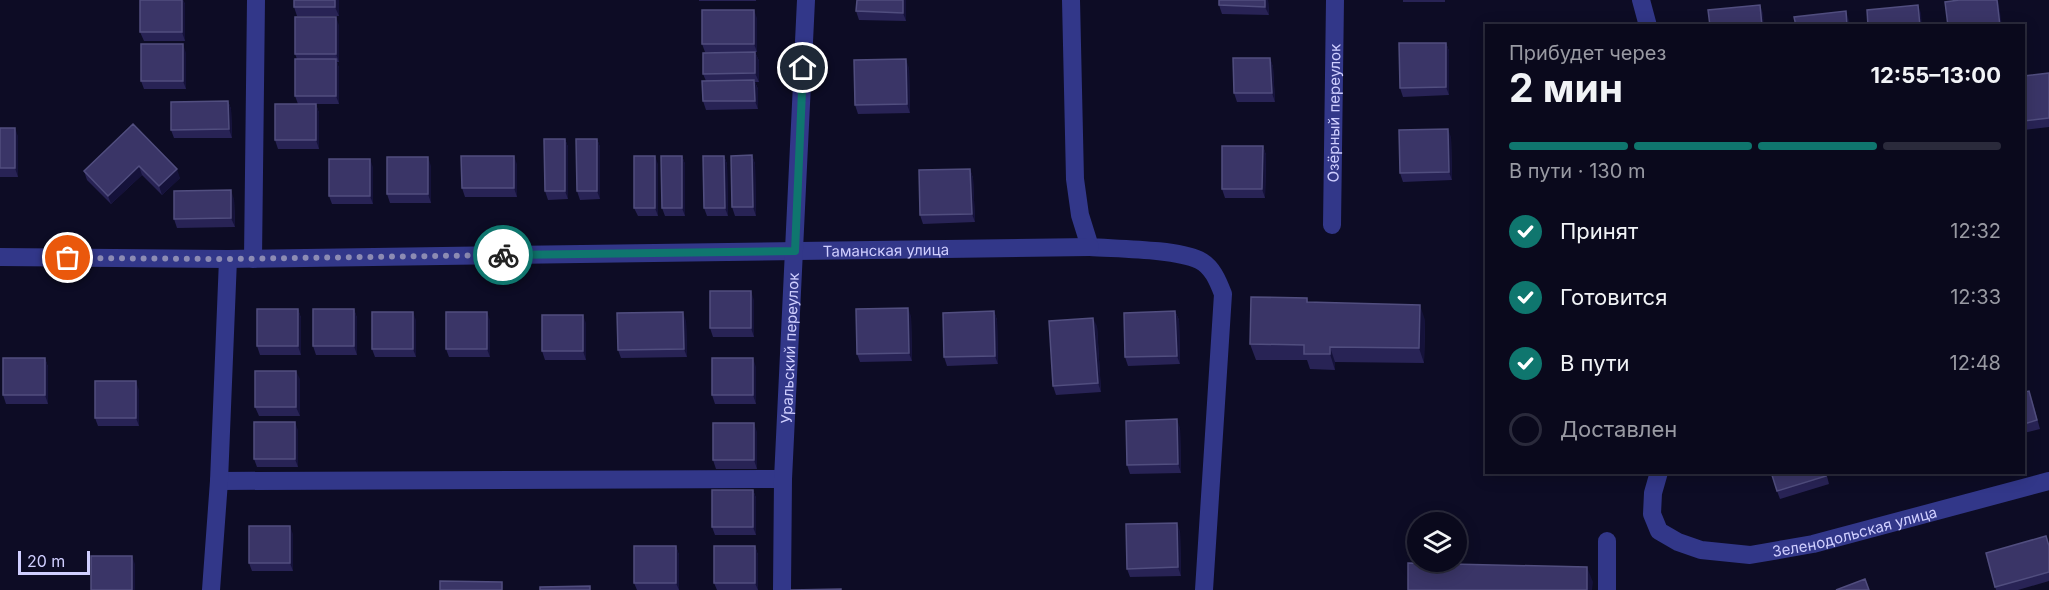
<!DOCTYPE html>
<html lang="ru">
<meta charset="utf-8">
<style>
:root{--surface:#0a091c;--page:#181729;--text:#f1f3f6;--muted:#999aa3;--line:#2a2a3b;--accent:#0f766e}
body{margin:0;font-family:Inter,sans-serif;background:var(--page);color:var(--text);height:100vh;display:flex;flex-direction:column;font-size:22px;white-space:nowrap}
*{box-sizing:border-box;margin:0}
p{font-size:20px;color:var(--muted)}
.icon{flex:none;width:33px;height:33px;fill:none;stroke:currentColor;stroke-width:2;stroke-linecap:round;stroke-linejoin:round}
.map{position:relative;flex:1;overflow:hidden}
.drawer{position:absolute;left:1485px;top:24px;width:540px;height:450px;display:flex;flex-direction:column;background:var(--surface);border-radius:0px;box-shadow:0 3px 15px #0003,0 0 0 2px var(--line)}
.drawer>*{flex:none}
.buttons{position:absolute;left:1407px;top:512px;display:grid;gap:12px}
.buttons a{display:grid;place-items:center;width:60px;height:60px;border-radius:50%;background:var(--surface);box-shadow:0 3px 15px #0003,0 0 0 2px var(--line);font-size:30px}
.scale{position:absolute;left:18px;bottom:15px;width:72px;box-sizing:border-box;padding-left:6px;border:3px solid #d0cfff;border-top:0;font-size:16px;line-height:21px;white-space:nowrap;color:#d0cfff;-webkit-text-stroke:4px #0d0c25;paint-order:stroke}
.pin{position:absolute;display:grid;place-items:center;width:51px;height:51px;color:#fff;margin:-26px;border:3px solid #fff;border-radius:50%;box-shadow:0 2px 6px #0007}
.courier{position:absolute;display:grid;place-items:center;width:60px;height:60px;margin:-30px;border:4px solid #0f766e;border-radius:50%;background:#fff;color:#222;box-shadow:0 2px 8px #0007}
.overview em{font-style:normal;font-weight:700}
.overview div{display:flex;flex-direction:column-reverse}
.overview{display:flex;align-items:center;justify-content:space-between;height:102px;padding:0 24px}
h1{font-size:39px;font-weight:700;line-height:45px}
.bar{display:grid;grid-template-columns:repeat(4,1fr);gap:9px 6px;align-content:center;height:72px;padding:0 24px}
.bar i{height:8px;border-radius:4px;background:var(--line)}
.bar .selected{background:var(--accent)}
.bar p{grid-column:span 4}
ol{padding:0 24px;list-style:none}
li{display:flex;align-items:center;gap:18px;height:66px}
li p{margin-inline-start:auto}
li .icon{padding:6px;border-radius:50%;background:var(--accent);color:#fff;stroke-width:4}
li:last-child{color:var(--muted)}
li i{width:33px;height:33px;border:3px solid var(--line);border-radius:50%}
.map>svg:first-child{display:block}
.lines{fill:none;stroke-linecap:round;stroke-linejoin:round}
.minor{stroke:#323789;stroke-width:18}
.wall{fill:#282355}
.shaded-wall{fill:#15123a}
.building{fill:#3a3567;stroke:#514e7f;stroke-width:1.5}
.done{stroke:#8c8bb3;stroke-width:6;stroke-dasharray:0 10.8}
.route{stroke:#0f766e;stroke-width:8}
.labels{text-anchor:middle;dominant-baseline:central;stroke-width:4.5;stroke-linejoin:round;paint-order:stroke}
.street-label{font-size:15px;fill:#d0cfff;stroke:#0d0c25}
</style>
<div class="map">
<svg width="2049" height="590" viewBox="0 0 2049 590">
<rect width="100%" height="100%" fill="#0d0c25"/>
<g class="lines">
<g class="minor">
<path d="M 1071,0 L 1075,179 L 1080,215 L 1090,247 C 1118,249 1175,249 1199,260 C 1212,266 1218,281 1223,294 L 1204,590"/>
<path d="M 1641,0 L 1648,26"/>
<path id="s1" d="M 1332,225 L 1335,0"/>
<path id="s2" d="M 0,257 L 228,259 L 1090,247"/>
<path d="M 253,259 L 256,0"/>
<path id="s3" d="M 1659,472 L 1653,493 L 1652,514 L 1659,531 L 1678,542 L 1701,550 L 1750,555 L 1813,544 L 2049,481"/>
<path d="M 219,481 L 783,479"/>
<path d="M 211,590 L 219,481 L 228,259"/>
<path id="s4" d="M 782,590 L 783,479 L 806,0"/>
<path d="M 1607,590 L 1607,541"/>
</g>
</g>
<path class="wall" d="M 140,0 L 183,0 L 185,4 L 185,41 L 144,41 L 140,32 Z
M 339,0 L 339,16 L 297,16 L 294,7 Z
M 699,0 L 756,0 L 756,1 L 699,1 Z
M 857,0 L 906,0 L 906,21 L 859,20 L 856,11 Z
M 1219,0 L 1268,0 L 1269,15 L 1222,14 L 1219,5 Z
M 1403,0 L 1445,0 L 1445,2 L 1403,2 Z
M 757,18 L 757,52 L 705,52 L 702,44 Z
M 339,25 L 339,62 L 337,62 L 339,68 L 339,104 L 316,104 L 319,113 L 319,149 L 278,149 L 275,140 L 298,104 L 295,96 L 297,59 L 295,54 Z
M 1446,43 L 1449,51 L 1449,95 L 1403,97 L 1400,88 Z
M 755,52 L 759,61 L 759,82 L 755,82 L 758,89 L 758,109 L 706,110 L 703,101 L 706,81 L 703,74 Z
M 186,53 L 186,89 L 144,89 L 141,81 Z
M 1270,58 L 1273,67 L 1275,102 L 1237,102 L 1234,93 Z
M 909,68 L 910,113 L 858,114 L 855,105 Z
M 2049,73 L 2049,127 L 2024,130 L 2024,76 Z
M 228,101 L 231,109 L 232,138 L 174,138 L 171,130 Z
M 133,124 L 180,178 L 162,195 L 142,175 L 111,204 L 87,180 L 84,171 Z
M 0,128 L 18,136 L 18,177 L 0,177 Z
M 1451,137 L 1452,180 L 1403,182 L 1400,173 Z
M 565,139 L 568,147 L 568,199 L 548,200 L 545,191 Z
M 597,139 L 600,147 L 600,199 L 580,200 L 577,191 Z
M 1263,146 L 1266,155 L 1265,198 L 1225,198 L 1222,189 Z
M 752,155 L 755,164 L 756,216 L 735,216 L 732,207 Z
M 682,156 L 685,164 L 685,216 L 665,216 L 662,208 Z
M 724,156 L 727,164 L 728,216 L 707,216 L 704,208 Z
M 517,164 L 517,197 L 465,197 L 462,188 Z
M 658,164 L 658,216 L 638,216 L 634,208 Z
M 431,166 L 431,203 L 390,203 L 387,194 Z
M 373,167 L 373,204 L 332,204 L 329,196 Z
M 970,169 L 973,178 L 975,222 L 923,224 L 920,215 Z
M 234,199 L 235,227 L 177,228 L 174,219 Z
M 1307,298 L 1308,302 L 1425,320 L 1424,363 L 1335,362 L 1335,370 L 1310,369 L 1307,360 L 1256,360 L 1250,344 Z
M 754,300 L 754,337 L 713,337 L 710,328 Z
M 298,309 L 301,318 L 301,355 L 260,355 L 257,346 Z
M 354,309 L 357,318 L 357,355 L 316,355 L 313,346 Z
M 994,311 L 997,320 L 998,364 L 947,366 L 944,357 Z
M 1175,311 L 1179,320 L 1180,364 L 1128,366 L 1125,357 Z
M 911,316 L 912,361 L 860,362 L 857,354 Z
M 416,320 L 416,357 L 375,357 L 372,349 Z
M 490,320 L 490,357 L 449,357 L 446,349 Z
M 686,321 L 687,357 L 621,358 L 618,350 Z
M 586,323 L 586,360 L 545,360 L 542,351 Z
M 1097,326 L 1101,392 L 1056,395 L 1053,386 Z
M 45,358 L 48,367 L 48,404 L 6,404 L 3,395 Z
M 756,367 L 756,404 L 715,404 L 712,395 Z
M 300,379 L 300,416 L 259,416 L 255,407 Z
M 139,390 L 139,426 L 98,426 L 95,418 Z
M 2024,392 L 2032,400 L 2040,429 L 2024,433 Z
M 1180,428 L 1181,473 L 1130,474 L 1127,465 Z
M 298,430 L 298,467 L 257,467 L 254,459 Z
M 757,432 L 757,469 L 716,469 L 713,460 Z
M 1826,472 L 1829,484 L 1780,499 L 1777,491 Z
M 753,490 L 756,498 L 756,535 L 715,535 L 712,527 Z
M 1180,531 L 1181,576 L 1130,577 L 1127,569 Z
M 293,534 L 293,571 L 252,571 L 249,563 Z
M 2049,544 L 2049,581 L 2018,590 L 1996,590 L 1986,553 Z
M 676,546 L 679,555 L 679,590 L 637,590 L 634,583 Z
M 755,546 L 758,555 L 758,590 L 717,590 L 714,583 Z"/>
<path class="shaded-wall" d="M 182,0 L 183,0 L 185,4 L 185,41 L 182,32 Z
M 335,0 L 339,0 L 339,16 L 335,7 Z
M 903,0 L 906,0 L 906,21 L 903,13 Z
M 1265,0 L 1268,0 L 1269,15 L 1265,7 Z
M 1997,0 L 1998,0 L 1999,5 L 2002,26 L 2000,26 Z
M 1760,5 L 1763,13 L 1764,26 L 1762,26 Z
M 1918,5 L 1921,13 L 1922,26 L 1920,26 Z
M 754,10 L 757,18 L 757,52 L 754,44 Z
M 1846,11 L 1849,20 L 1850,26 L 1847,26 Z
M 336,17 L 339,25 L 339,62 L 336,54 Z
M 1446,43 L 1449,51 L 1449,95 L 1446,87 Z
M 183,44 L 186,53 L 186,89 L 183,81 Z
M 755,52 L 759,61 L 759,82 L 755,73 Z
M 1270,58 L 1273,67 L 1275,102 L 1272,93 Z
M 336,59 L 339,68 L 339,104 L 336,96 Z
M 906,59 L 909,68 L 910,113 L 907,104 Z
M 754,80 L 758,89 L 758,109 L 755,101 Z
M 228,101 L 231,109 L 232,138 L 229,129 Z
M 316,104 L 319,113 L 319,149 L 316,140 Z
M 15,128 L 18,136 L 18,177 L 15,168 Z
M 1448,129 L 1451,137 L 1452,180 L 1449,172 Z
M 565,139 L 568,147 L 568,199 L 565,191 Z
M 597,139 L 600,147 L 600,199 L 597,191 Z
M 1263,146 L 1266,155 L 1265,198 L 1262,189 Z
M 752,155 L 755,164 L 756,216 L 753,207 Z
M 514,156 L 517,164 L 517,197 L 514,188 Z
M 655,156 L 658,164 L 658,216 L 655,208 Z
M 682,156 L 685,164 L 685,216 L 682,208 Z
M 724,156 L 727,164 L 728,216 L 725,208 Z
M 428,157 L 431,166 L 431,203 L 428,194 Z
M 370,159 L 373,167 L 373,204 L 370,196 Z
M 139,166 L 142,175 L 111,204 L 108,196 Z
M 177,169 L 180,178 L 162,195 L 159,186 Z
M 970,169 L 973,178 L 975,222 L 972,214 Z
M 231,190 L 234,199 L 235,227 L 231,218 Z
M 751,291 L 754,300 L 754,337 L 751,328 Z
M 1420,305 L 1425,320 L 1424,363 L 1419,348 Z
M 908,308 L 911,316 L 912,361 L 909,353 Z
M 298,309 L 301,318 L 301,355 L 298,346 Z
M 354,309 L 357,318 L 357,355 L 354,346 Z
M 994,311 L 997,320 L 998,364 L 995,356 Z
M 1175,311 L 1179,320 L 1180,364 L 1177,356 Z
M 413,312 L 416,320 L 416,357 L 413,349 Z
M 487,312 L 490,320 L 490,357 L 487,349 Z
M 683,312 L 686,321 L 687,357 L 684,349 Z
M 583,315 L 586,323 L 586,360 L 583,351 Z
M 1093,318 L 1097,326 L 1101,392 L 1098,383 Z
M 1330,347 L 1335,362 L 1335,370 L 1330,354 Z
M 45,358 L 48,367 L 48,404 L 45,395 Z
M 753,358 L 756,367 L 756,404 L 753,395 Z
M 296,371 L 300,379 L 300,416 L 296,407 Z
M 136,381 L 139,390 L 139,426 L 136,418 Z
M 1177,419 L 1180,428 L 1181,473 L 1178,464 Z
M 295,422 L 298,430 L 298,467 L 295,459 Z
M 754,423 L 757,432 L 757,469 L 754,460 Z
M 753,490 L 756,498 L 756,535 L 753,527 Z
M 1177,523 L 1180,531 L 1181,576 L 1178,567 Z
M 290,526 L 293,534 L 293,571 L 290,563 Z
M 676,546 L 679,555 L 679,590 L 676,583 Z
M 755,546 L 758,555 L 758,590 L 755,583 Z
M 132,556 L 135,564 L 135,590 L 132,590 Z
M 1587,567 L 1593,582 L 1592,590 L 1587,590 Z"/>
<path class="building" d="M 140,0 L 182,0 L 182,32 L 140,32 Z
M 294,0 L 335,0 L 335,7 L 294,7 Z
M 857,0 L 903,0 L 903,13 L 856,11 Z
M 1219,0 L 1265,0 L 1265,7 L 1219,5 Z
M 1959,0 L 1997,0 L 2000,26 L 1948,26 L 1945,2 Z
M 1760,5 L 1762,26 L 1710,26 L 1708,10 Z
M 1918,5 L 1920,26 L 1868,26 L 1867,10 Z
M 702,10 L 754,10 L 754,44 L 702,44 Z
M 1846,11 L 1847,26 L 1796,26 L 1794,17 Z
M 295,17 L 336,17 L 336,54 L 295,54 Z
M 1399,43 L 1446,43 L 1446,87 L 1400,88 Z
M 141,44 L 183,44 L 183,81 L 141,81 Z
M 755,52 L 755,73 L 703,74 L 703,53 Z
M 1233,58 L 1270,58 L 1272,93 L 1234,93 Z
M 295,59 L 336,59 L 336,96 L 295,96 Z
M 906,59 L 907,104 L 855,105 L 854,60 Z
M 2049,73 L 2049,118 L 2024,121 L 2024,76 Z
M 754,80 L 755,101 L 703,101 L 702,81 Z
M 228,101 L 229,129 L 171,130 L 171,102 Z
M 275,104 L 316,104 L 316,140 L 275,140 Z
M 133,124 L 177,169 L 159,186 L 139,166 L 108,196 L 84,171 Z
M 0,128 L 15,128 L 15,168 L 0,168 Z
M 1448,129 L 1449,172 L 1400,173 L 1399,130 Z
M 544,139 L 565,139 L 565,191 L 545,191 Z
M 576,139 L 597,139 L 597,191 L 577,191 Z
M 1222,146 L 1263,146 L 1262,189 L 1222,189 Z
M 752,155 L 753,207 L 732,207 L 731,156 Z
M 461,156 L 514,156 L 514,188 L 462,188 Z
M 634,156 L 655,156 L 655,208 L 634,208 Z
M 661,156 L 682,156 L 682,208 L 662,208 Z
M 703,156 L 724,156 L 725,208 L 704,208 Z
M 387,157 L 428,157 L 428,194 L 387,194 Z
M 329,159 L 370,159 L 370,196 L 329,196 Z
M 970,169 L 972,214 L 920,215 L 919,170 Z
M 231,190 L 231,218 L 174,219 L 174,191 Z
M 710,291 L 751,291 L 751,328 L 710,328 Z
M 1251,297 L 1307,298 L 1307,302 L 1420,305 L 1419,348 L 1330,347 L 1330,354 L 1304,354 L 1304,345 L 1250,344 Z
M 908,308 L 909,353 L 857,354 L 856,309 Z
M 257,309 L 298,309 L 298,346 L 257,346 Z
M 313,309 L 354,309 L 354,346 L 313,346 Z
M 994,311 L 995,356 L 944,357 L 943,313 Z
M 1175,311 L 1177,356 L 1125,357 L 1124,313 Z
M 372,312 L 413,312 L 413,349 L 372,349 Z
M 446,312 L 487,312 L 487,349 L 446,349 Z
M 683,312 L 684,349 L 618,350 L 617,313 Z
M 542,315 L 583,315 L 583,351 L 542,351 Z
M 1093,318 L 1098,383 L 1053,386 L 1049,321 Z
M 3,358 L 45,358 L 45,395 L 3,395 Z
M 712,358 L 753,358 L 753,395 L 712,395 Z
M 255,371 L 296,371 L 296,407 L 255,407 Z
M 95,381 L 136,381 L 136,418 L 95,418 Z
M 2029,391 L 2037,420 L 2024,424 L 2024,392 Z
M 1177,419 L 1178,464 L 1127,465 L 1126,421 Z
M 254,422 L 295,422 L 295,459 L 254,459 Z
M 713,423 L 754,423 L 754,460 L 713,460 Z
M 1771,472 L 1825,472 L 1826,476 L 1777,491 Z
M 712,490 L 753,490 L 753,527 L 712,527 Z
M 1177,523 L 1178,567 L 1127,569 L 1126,524 Z
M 249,526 L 290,526 L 290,563 L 249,563 Z
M 2046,536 L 2049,546 L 2049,572 L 1995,587 L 1986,553 Z
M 634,546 L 676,546 L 676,583 L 634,583 Z
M 714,546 L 755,546 L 755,583 L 714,583 Z
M 91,556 L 132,556 L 132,590 L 91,590 Z
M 1408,563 L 1587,567 L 1587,590 L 1408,590 Z
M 1865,579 L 1869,590 L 1836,590 Z
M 440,581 L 502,582 L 502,590 L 440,590 Z
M 590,586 L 590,590 L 540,590 L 540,587 Z
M 841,589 L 841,590 L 790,590 Z"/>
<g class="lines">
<path class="done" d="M 68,258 L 228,259 L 503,255"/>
<path class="route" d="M 503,255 L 795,251 L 803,68"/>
</g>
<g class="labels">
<g class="street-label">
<text stroke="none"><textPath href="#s1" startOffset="112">Озёрный переулок</textPath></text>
<text stroke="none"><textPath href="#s2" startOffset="886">Таманская улица</textPath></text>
<text stroke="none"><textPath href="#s4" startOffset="242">Уральский переулок</textPath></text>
<text stroke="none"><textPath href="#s3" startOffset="264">Зеленодольская улица</textPath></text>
</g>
</g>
</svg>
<div class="buttons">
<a><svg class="icon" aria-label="layers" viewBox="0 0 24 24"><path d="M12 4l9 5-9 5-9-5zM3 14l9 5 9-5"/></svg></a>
</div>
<div class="scale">20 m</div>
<div class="pin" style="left:68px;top:258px;background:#ea580c"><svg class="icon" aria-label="bag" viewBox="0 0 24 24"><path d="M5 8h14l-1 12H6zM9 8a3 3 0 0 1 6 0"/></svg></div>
<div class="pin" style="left:803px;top:68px;background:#1f2937"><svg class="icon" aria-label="home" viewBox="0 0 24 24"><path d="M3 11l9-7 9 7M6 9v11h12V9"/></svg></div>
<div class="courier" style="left:503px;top:255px"><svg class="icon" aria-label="bike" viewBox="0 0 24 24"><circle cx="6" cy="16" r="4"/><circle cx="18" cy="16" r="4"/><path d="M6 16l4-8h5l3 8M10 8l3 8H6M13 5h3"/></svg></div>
<section class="drawer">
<div class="overview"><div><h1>2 мин</h1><p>Прибудет через</p></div><em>12:55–13:00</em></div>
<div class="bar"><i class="selected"></i><i class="selected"></i><i class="selected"></i><i></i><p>В пути · 130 m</p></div>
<ol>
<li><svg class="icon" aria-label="check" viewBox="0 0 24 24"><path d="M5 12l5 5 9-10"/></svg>Принят<p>12:32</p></li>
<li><svg class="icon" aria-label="check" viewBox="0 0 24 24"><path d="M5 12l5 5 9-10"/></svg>Готовится<p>12:33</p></li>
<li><svg class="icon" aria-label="check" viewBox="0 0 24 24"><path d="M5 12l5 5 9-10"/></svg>В пути<p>12:48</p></li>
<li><i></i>Доставлен</li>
</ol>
</section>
</div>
